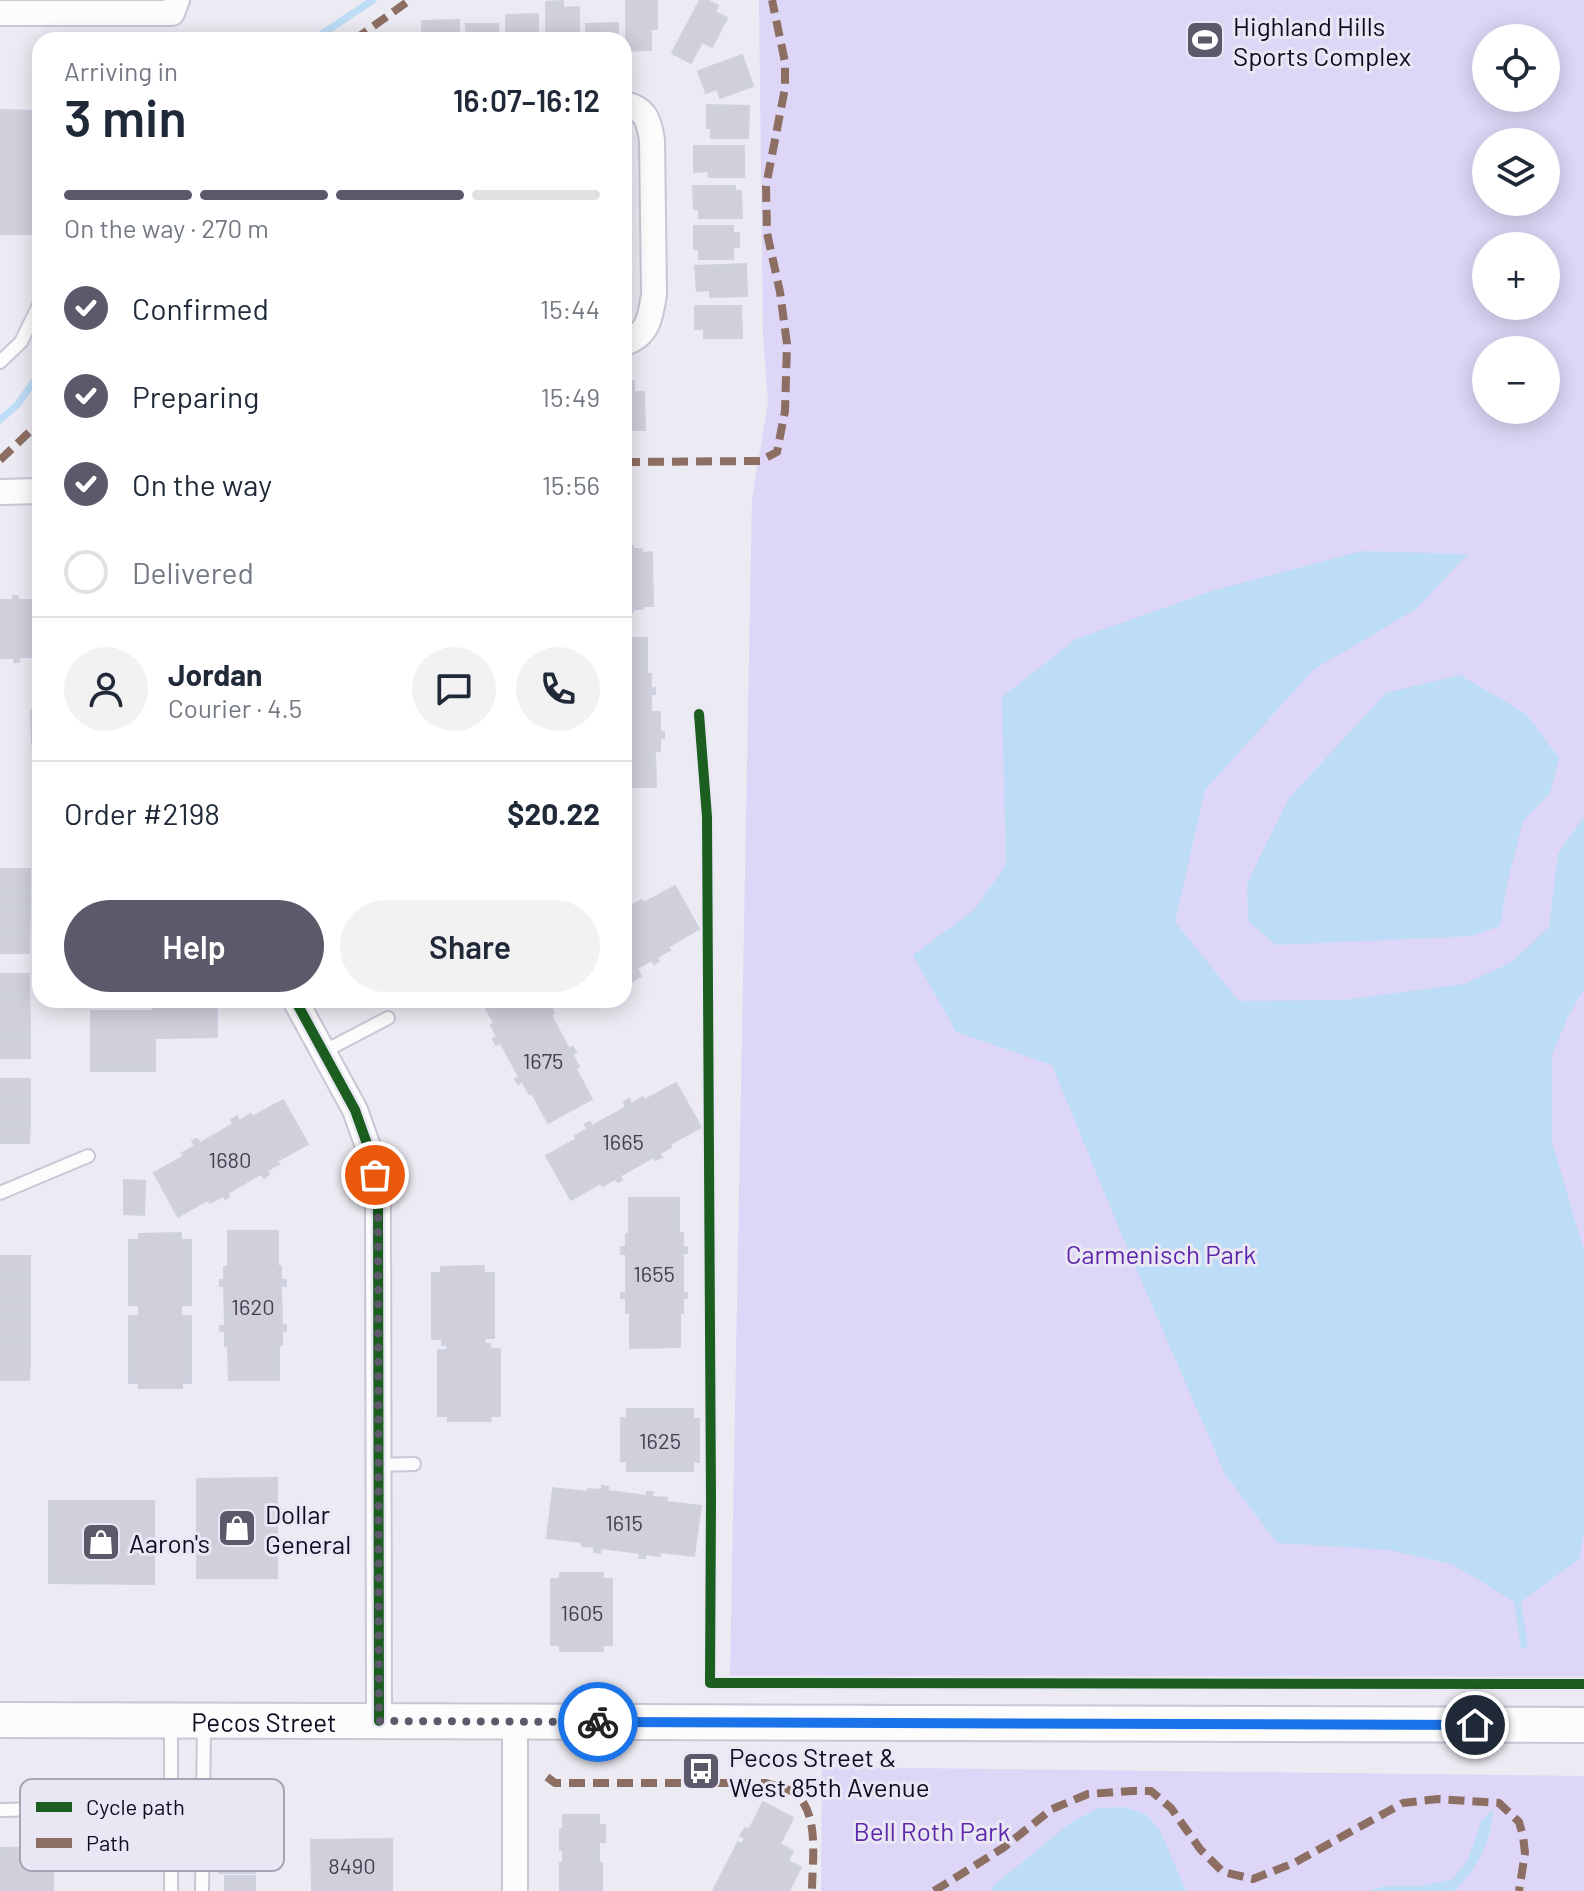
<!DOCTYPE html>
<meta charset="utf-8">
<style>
:root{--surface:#fff;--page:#f2f2f3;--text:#1f2937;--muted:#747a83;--line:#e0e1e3;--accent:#5d586a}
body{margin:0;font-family:Barlow,sans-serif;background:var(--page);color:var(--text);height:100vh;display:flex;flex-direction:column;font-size:30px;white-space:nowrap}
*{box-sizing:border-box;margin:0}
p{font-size:26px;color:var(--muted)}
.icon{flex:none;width:44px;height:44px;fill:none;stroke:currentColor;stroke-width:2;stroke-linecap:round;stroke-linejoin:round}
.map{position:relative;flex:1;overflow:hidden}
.side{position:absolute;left:32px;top:32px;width:600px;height:976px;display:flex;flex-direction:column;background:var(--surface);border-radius:24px;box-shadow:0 4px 20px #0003}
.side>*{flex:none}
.tools{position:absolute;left:1472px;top:24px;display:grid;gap:16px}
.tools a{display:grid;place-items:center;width:88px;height:88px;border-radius:50%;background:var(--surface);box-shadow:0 4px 20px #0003;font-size:40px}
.pin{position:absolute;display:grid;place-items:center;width:68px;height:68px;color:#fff;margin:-34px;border:4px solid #fff;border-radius:50%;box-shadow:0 2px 8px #0007}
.courier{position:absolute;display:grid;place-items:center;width:80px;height:80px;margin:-40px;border:6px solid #1a73e8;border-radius:50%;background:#fff;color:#222;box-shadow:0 2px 10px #0007}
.overview em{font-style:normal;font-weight:600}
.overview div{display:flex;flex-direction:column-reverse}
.overview{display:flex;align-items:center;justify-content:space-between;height:136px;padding:0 32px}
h1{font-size:52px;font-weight:600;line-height:60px}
.bar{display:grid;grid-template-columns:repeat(4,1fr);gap:12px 8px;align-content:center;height:96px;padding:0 32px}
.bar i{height:10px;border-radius:6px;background:var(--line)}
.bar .active{background:var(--accent)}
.bar p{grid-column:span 4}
.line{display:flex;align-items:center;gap:20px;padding:0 32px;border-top:2px solid var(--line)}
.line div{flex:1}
.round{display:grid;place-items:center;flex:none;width:84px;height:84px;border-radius:42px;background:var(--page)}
ol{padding:0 32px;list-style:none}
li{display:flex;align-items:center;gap:24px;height:88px}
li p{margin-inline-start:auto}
li .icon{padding:8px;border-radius:50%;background:var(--accent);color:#fff;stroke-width:4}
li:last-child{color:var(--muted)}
li i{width:44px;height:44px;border:4px solid var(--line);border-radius:50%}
.action{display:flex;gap:16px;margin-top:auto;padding:16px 32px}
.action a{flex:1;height:92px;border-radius:48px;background:var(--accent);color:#fff;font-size:32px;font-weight:600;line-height:92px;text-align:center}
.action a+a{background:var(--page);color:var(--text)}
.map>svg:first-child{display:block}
.green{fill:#ddd6f6;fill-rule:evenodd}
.water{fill:#bcddf5}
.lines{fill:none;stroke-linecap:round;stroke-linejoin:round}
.stream{stroke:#bcddf5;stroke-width:7}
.building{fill:#cfd0d9;stroke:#cfd1e1;stroke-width:2}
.lane-casing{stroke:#cac6d6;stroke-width:16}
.street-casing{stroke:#cac6d6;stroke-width:28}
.secondary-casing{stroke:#cac6d6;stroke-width:38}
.lane{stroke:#fcfcfd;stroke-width:12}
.street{stroke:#fcfcfd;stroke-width:24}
.secondary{stroke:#fcfcfd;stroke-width:34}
.quiet{stroke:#8d6e63;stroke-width:8;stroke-dasharray:16 8;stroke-linecap:butt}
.cycleway-casing{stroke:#eae7f5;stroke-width:15}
.cycleway{stroke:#1b5e20;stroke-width:10}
.done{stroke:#5d586a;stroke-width:8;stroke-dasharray:0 14.4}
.route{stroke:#1a73e8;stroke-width:10}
.labels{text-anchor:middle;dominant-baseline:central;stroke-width:6;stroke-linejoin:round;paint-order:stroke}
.number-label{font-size:22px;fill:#443f52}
.poi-label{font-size:26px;fill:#100920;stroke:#eae7f5;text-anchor:start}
.park-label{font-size:26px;fill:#5e28ad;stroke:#eae7f5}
.street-label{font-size:26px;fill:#100920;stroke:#eae7f5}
.key{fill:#eae7f5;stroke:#a9a4b5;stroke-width:2}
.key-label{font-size:22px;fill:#100920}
</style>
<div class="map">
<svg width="1584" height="1891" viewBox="0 0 1584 1891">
<rect width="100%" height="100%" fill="#eceaf2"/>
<path class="green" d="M 759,0 L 1584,0 L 1584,1687 L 730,1679 L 752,498 L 768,402 L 763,337 ZM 1486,38 L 1546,38 L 1546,98 L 1486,98 ZM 1486,142 L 1546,142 L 1546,202 L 1486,202 ZM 1486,246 L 1546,246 L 1546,306 L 1486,306 ZM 1486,350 L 1546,350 L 1546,410 L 1486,410 Z
M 822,1767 L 1584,1776 L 1584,1891 L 821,1891 Z"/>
<path class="water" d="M 1362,551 L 1468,554 L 1416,609 L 1313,670 L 1205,790 L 1175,922 L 1239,1001 L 1342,1000 L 1465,984 L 1512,962 L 1549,927 L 1558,854 L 1584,816 L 1584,989 L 1567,1019 L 1552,1055 L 1552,1142 L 1584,1251 L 1584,1530 L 1579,1559 L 1518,1604 L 1454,1565 L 1390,1550 L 1277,1543 L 1225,1474 L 1123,1238 L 1052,1065 L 956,1032 L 913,955 L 974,910 L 1006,865 L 1002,697 L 1076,639 L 1212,591 Z
M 1460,675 L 1526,714 L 1559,758 L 1550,793 L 1523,821 L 1508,880 L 1500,926 L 1472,936 L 1276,945 L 1248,921 L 1247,884 L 1289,798 L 1386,693 Z
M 1123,1807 L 1146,1814 L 1160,1831 L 1186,1891 L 990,1891 L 994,1885 L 1072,1822 L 1099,1808 Z
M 1493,1810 C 1490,1846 1480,1862 1457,1889 L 1454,1891 L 1369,1891 L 1385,1886 L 1421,1886 L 1453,1879 L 1468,1859 L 1482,1820 Z"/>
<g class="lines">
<path class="stream" d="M 313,40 L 373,0
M 0,420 L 17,405 L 40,373
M 1518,1604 L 1524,1645"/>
</g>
<path class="building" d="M 626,0 L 657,0 L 657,29 L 651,29 L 651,50 L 626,51 Z
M 700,0 L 707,0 L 718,6 L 715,12 L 727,18 L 712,47 L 702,42 L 691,63 L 672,53 Z
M 563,1 L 563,8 L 579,7 L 579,38 L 570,38 L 570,40 L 546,40 L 546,2 Z
M 538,14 L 538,40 L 506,40 L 506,15 Z
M 459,20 L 459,40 L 422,40 L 422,21 Z
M 618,23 L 618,40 L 586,40 L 586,24 Z
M 466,24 L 498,24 L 499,40 L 467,40 Z
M 742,55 L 753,86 L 720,98 L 717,89 L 706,93 L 698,71 Z
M 707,105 L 749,106 L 748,138 L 711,138 L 711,128 L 707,128 Z
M 0,110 L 40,111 L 40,234 L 0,234 Z
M 694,146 L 744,146 L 744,177 L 709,177 L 708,171 L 694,172 Z
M 693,186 L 735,186 L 735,191 L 741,191 L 742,218 L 699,218 L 699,209 L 694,209 Z
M 694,226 L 733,226 L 733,233 L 739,233 L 739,247 L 733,247 L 733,259 L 699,259 L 699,249 L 694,249 Z
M 746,264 L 747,296 L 710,297 L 710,290 L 697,291 L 695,266 Z
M 695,306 L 741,306 L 742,338 L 704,338 L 704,329 L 695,329 Z
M 634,381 L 634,392 L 644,392 L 645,430 L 624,430 L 624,382 Z
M 627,546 L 633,546 L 633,549 L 642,549 L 642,553 L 652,552 L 653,606 L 643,606 L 643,609 L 633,609 L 633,612 L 628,612 L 628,609 L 624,609 L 624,550 L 627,550 Z
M 13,596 L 18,596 L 18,600 L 33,600 L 33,603 L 40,603 L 40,654 L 34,654 L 34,657 L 19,657 L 19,662 L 14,662 L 14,658 L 0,658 L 0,600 L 13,600 Z
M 624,638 L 647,638 L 647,674 L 651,674 L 651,689 L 655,688 L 655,694 L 651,694 L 651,712 L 660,712 L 660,732 L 664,732 L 664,738 L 660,738 L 660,751 L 655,751 L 656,787 L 624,787 Z
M 31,710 L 40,710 L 40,744 L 32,744 Z
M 0,869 L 30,869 L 30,890 L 0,890 Z
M 675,886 L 699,929 L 668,947 L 670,950 L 657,957 L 659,961 L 654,964 L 652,960 L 637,968 L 641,976 L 624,986 L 624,905 L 627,903 L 629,907 L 642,900 L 644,903 Z
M 0,890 L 30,890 L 30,911 L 0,911 Z
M 0,911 L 30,911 L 29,932 L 0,932 Z
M 0,932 L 29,932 L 29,953 L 0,953 Z
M 0,974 L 29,974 L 29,995 L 0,995 Z
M 0,995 L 29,995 L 30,1016 L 0,1016 Z
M 153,1000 L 217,1000 L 217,1037 L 155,1038 L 155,1071 L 91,1071 L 91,1011 L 153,1011 Z
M 481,1000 L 543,1000 L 548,1009 L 551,1007 L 554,1013 L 551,1015 L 569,1049 L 573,1047 L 576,1052 L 572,1054 L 579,1067 L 576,1069 L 592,1099 L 548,1123 L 532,1093 L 529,1094 L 522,1081 L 518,1084 L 515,1079 L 519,1077 L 500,1042 L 496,1045 L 493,1039 L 497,1037 L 491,1025 L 494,1023 Z
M 0,1016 L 30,1016 L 30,1037 L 0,1037 Z
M 0,1037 L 30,1037 L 30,1058 L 0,1058 Z
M 0,1079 L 30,1079 L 30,1101 L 0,1100 Z
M 676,1083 L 701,1127 L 670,1144 L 671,1147 L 659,1154 L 662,1157 L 656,1160 L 654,1157 L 620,1176 L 622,1180 L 618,1182 L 615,1179 L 603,1186 L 601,1183 L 571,1200 L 546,1156 L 576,1139 L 575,1136 L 587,1129 L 585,1124 L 590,1122 L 592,1126 L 626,1107 L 624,1102 L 629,1099 L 631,1104 L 643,1097 L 645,1100 Z
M 0,1100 L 30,1101 L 30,1122 L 0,1122 Z
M 283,1100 L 308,1144 L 277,1161 L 279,1164 L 267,1171 L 269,1174 L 264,1178 L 261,1174 L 228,1193 L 229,1197 L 225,1199 L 223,1196 L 210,1203 L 208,1200 L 178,1217 L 154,1173 L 184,1156 L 182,1153 L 195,1146 L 192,1141 L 197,1139 L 200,1143 L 233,1124 L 231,1120 L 237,1116 L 239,1121 L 251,1114 L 252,1117 Z
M 0,1122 L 30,1122 L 29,1143 L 0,1143 Z
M 124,1180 L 145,1181 L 144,1215 L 124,1214 Z
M 629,1198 L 679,1198 L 679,1233 L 683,1233 L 683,1247 L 687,1247 L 687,1253 L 683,1253 L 683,1293 L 687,1293 L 687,1298 L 683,1298 L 683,1313 L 680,1313 L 680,1347 L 630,1348 L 630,1313 L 626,1313 L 626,1298 L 621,1298 L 621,1293 L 626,1293 L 626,1254 L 621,1254 L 621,1247 L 626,1247 L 626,1234 L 629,1234 Z
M 228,1231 L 278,1231 L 278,1266 L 281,1266 L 281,1280 L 286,1280 L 286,1286 L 281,1286 L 282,1325 L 286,1325 L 286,1331 L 282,1331 L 282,1345 L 279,1345 L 279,1380 L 229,1380 L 228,1346 L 225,1346 L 225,1331 L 220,1331 L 220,1326 L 225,1326 L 224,1286 L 220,1286 L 220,1280 L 224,1280 L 224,1267 L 228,1266 Z
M 181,1233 L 181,1240 L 191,1240 L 191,1305 L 181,1305 L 181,1316 L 191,1316 L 191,1383 L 182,1383 L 182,1388 L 139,1388 L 139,1383 L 129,1383 L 129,1316 L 139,1316 L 139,1305 L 129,1305 L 129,1240 L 139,1240 L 139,1234 Z
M 0,1256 L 30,1256 L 30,1277 L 0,1277 Z
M 484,1266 L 484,1273 L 494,1273 L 494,1338 L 484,1338 L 485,1344 L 490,1344 L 490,1349 L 500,1349 L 500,1416 L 490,1416 L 491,1421 L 448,1421 L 448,1416 L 438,1416 L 438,1350 L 447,1350 L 447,1345 L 442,1345 L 442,1339 L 432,1339 L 432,1273 L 441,1273 L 441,1267 Z
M 0,1277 L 30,1277 L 30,1297 L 0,1297 Z
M 0,1297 L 30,1297 L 30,1318 L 0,1318 Z
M 0,1318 L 30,1318 L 30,1339 L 0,1339 Z
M 0,1339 L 30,1339 L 30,1360 L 0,1360 Z
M 0,1360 L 30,1360 L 29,1380 L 0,1380 Z
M 627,1409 L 693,1409 L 693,1419 L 699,1419 L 699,1462 L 693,1461 L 693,1471 L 627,1471 L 627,1461 L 621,1461 L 621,1418 L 627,1418 Z
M 277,1478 L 277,1578 L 197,1578 L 197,1479 Z
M 602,1486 L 608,1487 L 608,1491 L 647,1496 L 647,1492 L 653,1492 L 652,1497 L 667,1498 L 666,1502 L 701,1506 L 694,1556 L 660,1552 L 660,1556 L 645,1554 L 645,1558 L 639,1558 L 640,1553 L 601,1548 L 600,1553 L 594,1552 L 595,1547 L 582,1546 L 582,1542 L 547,1538 L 553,1488 L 588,1492 L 588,1489 L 602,1490 Z
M 49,1501 L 154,1501 L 154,1584 L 49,1583 Z
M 560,1573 L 603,1573 L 603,1579 L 612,1579 L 612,1645 L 603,1645 L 603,1651 L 560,1651 L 560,1645 L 551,1645 L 551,1579 L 560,1579 Z
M 763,1802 L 793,1818 L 780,1844 L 793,1851 L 788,1861 L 801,1867 L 789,1891 L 713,1891 L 738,1842 L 742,1844 L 745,1838 L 740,1836 L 745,1828 L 749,1830 Z
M 563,1815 L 599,1815 L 599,1825 L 605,1825 L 605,1842 L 599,1842 L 599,1863 L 602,1863 L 602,1891 L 560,1891 L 560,1863 L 563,1863 L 563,1850 L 560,1850 L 560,1829 L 563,1829 Z
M 219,1833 L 255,1833 L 255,1873 L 219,1873 Z
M 392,1839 L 392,1891 L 312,1891 L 311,1840 Z
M 53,1847 L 53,1891 L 0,1891 L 0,1848 Z
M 225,1876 L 255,1876 L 255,1891 L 225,1891 Z"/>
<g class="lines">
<defs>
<path id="lane" d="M 0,362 L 21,342 L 40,303
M 323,1052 L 388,1018
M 0,1193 L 88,1156
M 378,1465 L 414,1464
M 0,1810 L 171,1806 L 171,1721
M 171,1891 L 171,1806
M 202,1891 L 204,1724"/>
<path id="street" d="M 0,13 L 172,13 L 177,0
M 624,104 C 645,108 649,120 652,140 L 654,294 C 651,316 648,336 624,343
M 0,492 L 40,491
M 295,1000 L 355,1110 L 372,1158 L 378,1192 L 379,1721
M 515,1891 L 515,1722"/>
<g id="secondary">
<path id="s1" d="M 0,1720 L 1584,1725"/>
</g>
</defs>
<use href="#lane" class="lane-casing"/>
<use href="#street" class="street-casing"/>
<use href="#secondary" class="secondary-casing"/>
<use href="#lane" class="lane"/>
<use href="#street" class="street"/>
<use href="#secondary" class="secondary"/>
<path class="quiet" d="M 354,40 L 410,0
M 0,460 L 40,422
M 624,462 L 760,461 L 777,452 L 785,411 L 787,344 L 780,292 L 767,233 L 766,186 L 785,88 L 785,62 L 772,0
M 547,1777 L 555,1783 L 766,1783 C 775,1786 789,1788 796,1794 C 820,1815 812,1862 812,1891
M 934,1891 L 1003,1848 L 1052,1809 L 1088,1794 L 1132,1791 L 1151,1791 L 1171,1808 L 1200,1849 L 1223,1872 L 1253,1879 L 1294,1863 L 1403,1803 L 1438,1799 L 1499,1803 L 1519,1822 L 1523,1836 L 1525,1853 L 1519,1891"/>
<defs>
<path id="cycleway" d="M 699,714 L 707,817 L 711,1499 L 710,1683 L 1584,1684
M 295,1000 L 355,1110 L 372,1158 L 378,1192 L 379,1721"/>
</defs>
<use href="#cycleway" class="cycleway-casing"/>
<use href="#cycleway" class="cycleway"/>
</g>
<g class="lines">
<path class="done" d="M 375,1175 L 378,1192 L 379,1721 L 598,1722"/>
<path class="route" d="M 598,1722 L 1475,1725"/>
</g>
<defs>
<symbol id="stadium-square" viewBox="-11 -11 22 22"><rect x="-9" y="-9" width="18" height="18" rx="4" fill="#5d586a" stroke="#eae7f5"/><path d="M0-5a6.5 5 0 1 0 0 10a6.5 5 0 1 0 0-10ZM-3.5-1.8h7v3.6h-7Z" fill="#fff"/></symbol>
<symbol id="shop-square" viewBox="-11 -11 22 22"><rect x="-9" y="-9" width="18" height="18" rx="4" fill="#5d586a" stroke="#eae7f5"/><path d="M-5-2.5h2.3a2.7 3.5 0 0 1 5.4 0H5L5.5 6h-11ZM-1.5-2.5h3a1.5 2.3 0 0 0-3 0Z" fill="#fff"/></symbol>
<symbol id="bus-square" viewBox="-11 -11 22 22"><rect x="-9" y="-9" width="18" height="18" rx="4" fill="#5d586a" stroke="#eae7f5"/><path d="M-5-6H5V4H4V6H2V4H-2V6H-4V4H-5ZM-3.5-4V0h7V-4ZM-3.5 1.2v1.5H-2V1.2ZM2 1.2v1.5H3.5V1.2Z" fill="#fff"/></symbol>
</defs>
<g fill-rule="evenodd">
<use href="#stadium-square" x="1183" y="18" width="44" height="44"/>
<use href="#shop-square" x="215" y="1506" width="44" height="44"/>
<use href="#shop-square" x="79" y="1520" width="44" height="44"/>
<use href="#bus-square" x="679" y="1749" width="44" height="44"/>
</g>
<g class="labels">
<g class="number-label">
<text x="543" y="1060">1675</text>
<text x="623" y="1141">1665</text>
<text x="230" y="1159">1680</text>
<text x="654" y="1273">1655</text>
<text x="253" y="1306">1620</text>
<text x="660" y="1440">1625</text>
<text x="624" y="1522">1615</text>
<text x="582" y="1612">1605</text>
<text x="352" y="1865">8490</text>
</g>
<g class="poi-label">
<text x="1233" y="25">Highland Hills<tspan x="1233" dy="30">Sports Complex</tspan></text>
<text x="265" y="1513">Dollar<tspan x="265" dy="30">General</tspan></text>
<text x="129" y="1542">Aaron's</text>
<text x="729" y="1756">Pecos Street &amp;<tspan x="729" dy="30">West 85th Avenue</tspan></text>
</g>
<g class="park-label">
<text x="1161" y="1253">Carmenisch Park</text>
<text x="932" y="1830">Bell Roth Park</text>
</g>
<g class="street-label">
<text stroke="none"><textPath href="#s1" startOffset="264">Pecos Street</textPath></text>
</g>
</g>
<rect x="20" y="1779" width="264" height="92" rx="12" class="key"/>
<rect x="36" y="1802" width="36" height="10" fill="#1b5e20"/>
<rect x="36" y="1838" width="36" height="10" fill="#8d6e63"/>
<g class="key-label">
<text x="86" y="1815">Cycle path</text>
<text x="86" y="1851">Path</text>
</g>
</svg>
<div class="tools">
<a><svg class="icon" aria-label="locate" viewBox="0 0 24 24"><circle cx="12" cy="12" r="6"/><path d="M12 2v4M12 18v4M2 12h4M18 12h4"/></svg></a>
<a><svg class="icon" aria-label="layers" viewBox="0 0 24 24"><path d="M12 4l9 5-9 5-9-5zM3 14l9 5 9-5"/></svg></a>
<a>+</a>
<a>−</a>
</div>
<div class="pin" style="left:375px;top:1175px;background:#ea580c"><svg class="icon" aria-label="bag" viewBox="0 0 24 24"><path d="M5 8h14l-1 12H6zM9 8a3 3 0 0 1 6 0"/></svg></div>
<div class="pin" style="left:1475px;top:1725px;background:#1f2937"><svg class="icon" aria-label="home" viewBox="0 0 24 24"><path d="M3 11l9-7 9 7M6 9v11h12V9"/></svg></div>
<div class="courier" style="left:598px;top:1722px"><svg class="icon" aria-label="bike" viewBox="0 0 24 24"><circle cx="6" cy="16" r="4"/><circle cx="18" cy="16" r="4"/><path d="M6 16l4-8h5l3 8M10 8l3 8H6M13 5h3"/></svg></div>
<section class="side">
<div class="overview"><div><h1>3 min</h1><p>Arriving in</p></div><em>16:07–16:12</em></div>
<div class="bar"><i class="active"></i><i class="active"></i><i class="active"></i><i></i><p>On the way · 270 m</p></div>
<ol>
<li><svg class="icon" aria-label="check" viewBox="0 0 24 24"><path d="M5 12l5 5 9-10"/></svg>Confirmed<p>15:44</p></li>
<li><svg class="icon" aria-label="check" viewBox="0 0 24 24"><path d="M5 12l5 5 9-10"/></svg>Preparing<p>15:49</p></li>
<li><svg class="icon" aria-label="check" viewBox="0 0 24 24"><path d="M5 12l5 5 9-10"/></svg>On the way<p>15:56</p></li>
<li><i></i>Delivered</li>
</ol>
<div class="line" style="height:144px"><a class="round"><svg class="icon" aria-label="person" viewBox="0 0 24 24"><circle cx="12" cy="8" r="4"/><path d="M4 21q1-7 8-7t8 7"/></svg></a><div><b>Jordan</b><p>Courier · 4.5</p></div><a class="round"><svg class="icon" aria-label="chat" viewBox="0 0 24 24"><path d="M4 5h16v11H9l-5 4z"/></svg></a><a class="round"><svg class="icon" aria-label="phone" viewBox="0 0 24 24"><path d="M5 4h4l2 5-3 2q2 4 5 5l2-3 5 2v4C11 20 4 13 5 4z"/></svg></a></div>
<div class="line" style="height:104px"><div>Order #2198</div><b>$20.22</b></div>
<div class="action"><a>Help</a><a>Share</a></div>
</section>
</div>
